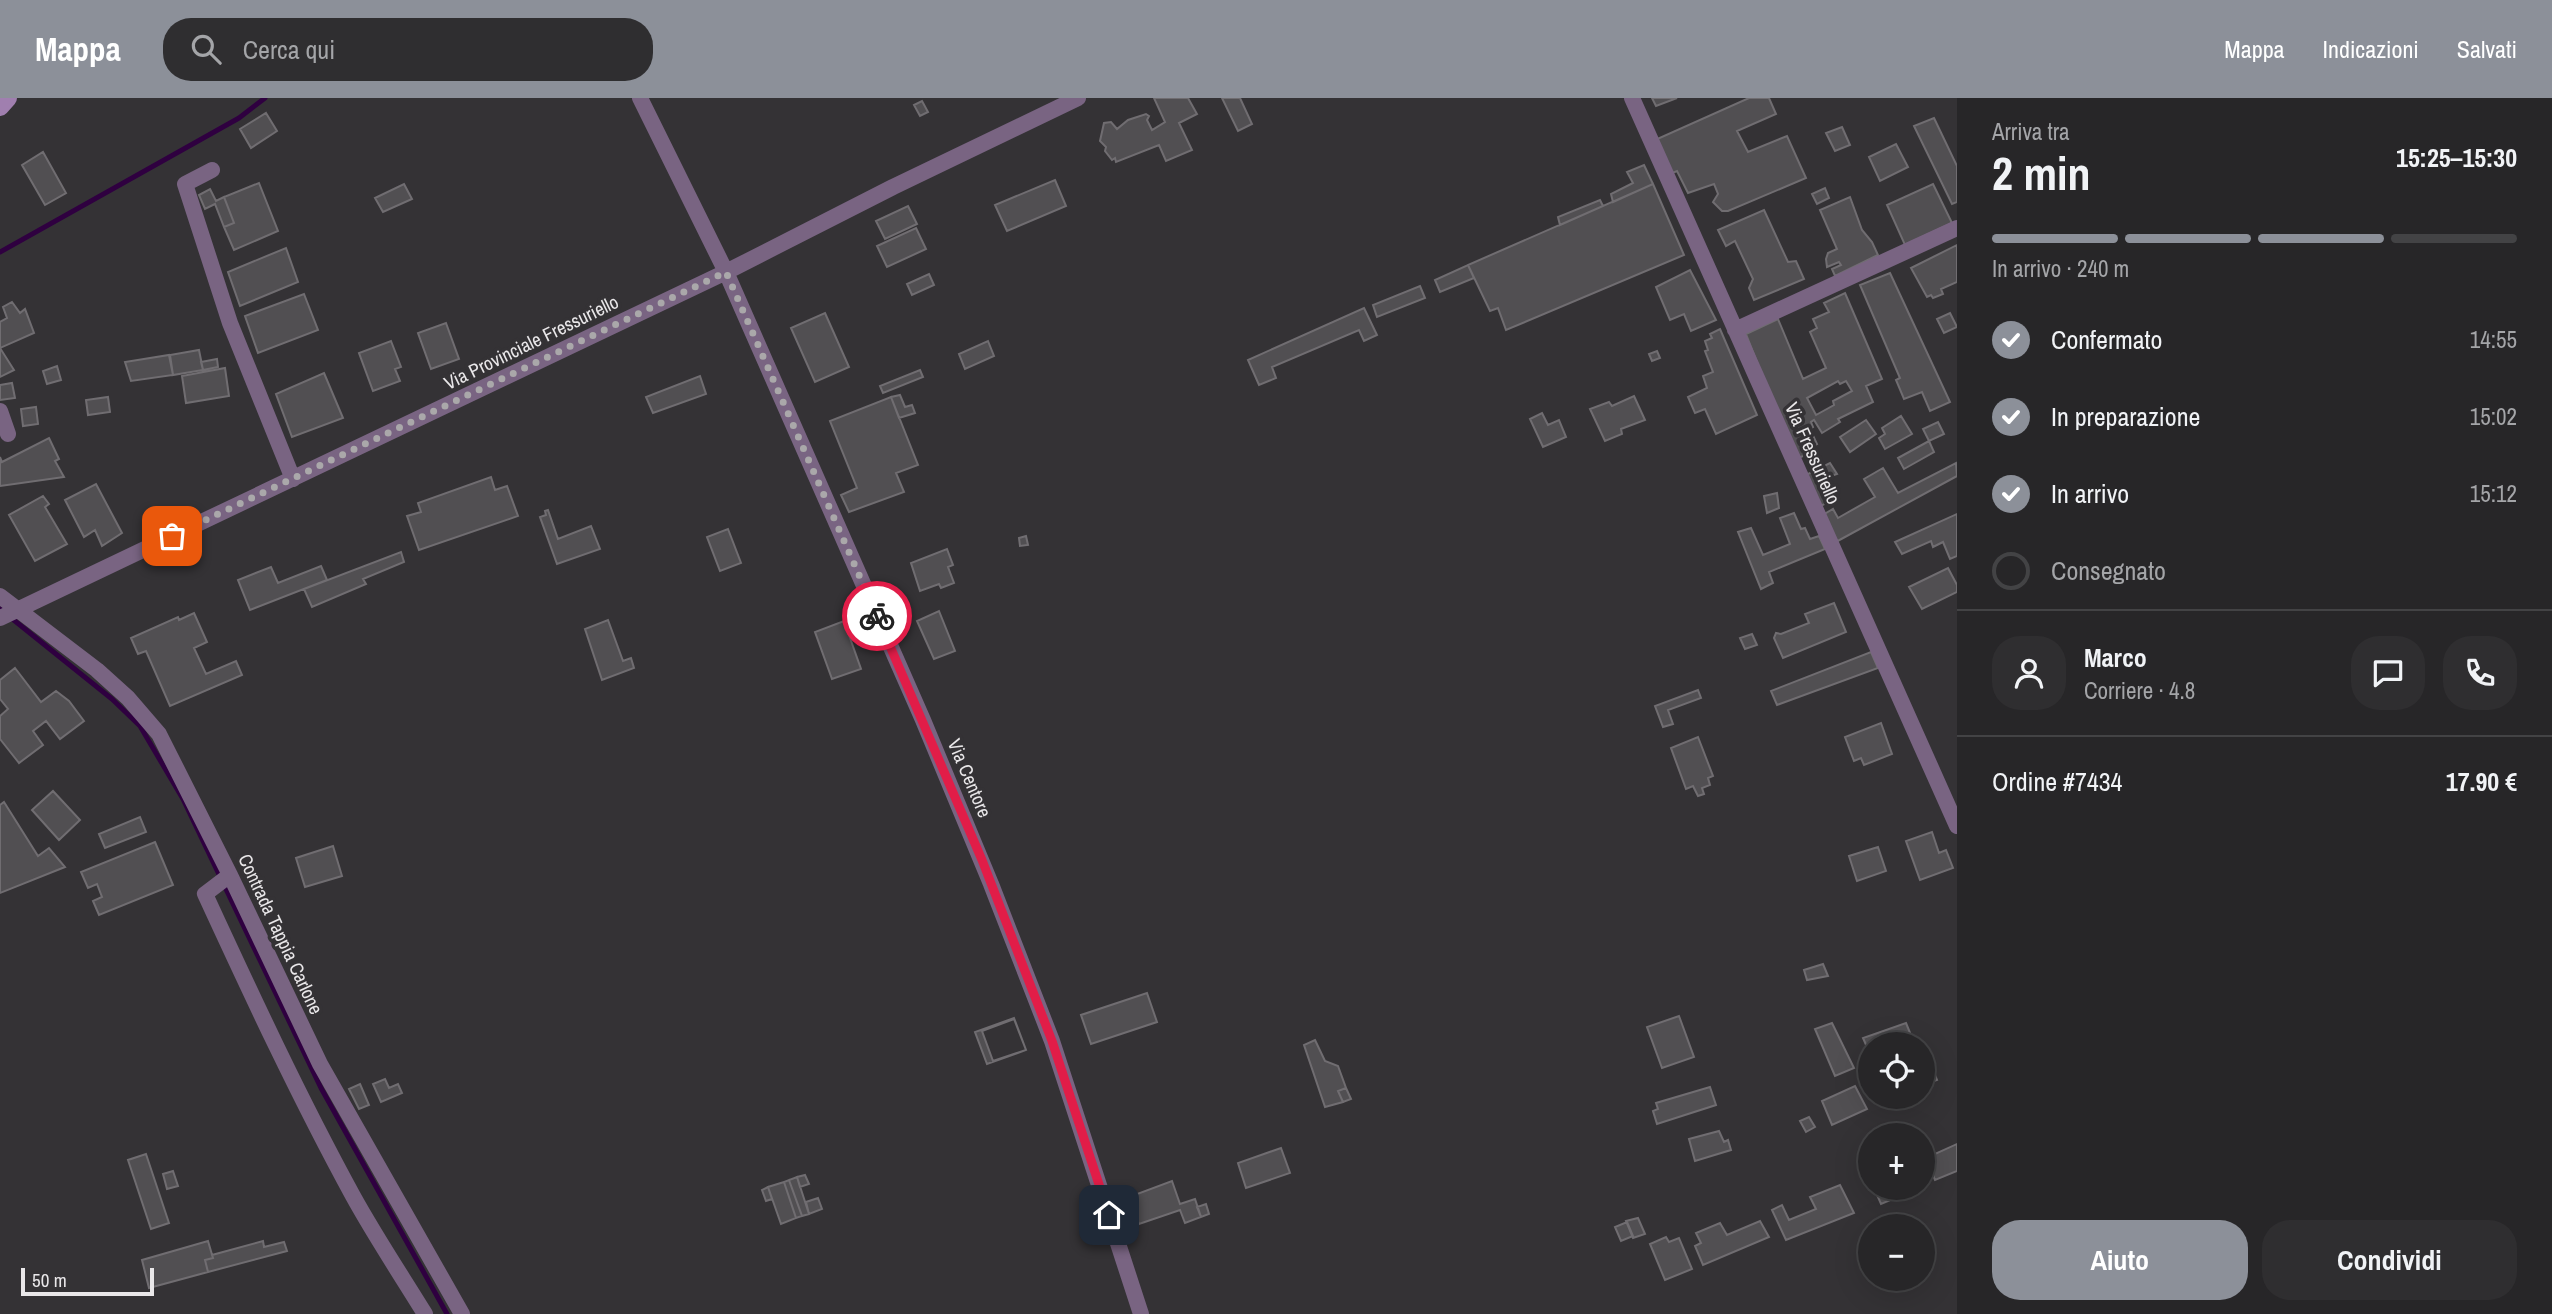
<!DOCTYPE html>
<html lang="it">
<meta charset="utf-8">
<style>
:root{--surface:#272628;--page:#2f2e30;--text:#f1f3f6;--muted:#a4a5a8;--line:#434345;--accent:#8c9099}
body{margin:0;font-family:"Archivo Narrow",sans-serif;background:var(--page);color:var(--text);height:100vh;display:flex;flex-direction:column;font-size:26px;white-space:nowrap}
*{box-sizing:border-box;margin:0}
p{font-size:23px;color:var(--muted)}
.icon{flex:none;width:38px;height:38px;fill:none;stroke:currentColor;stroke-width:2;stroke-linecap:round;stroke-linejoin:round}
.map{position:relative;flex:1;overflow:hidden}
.side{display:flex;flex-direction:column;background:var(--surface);width:595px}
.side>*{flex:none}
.buttons{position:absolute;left:1858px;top:934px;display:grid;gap:14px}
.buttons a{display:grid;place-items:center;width:77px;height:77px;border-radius:50%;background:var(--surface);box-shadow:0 7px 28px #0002,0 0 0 2px var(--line);font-size:35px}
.scale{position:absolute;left:21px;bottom:18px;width:133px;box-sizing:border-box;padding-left:7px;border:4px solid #e9e7e9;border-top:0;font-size:19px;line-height:24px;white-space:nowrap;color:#e9e7e9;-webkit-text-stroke:5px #343235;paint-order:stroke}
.pin{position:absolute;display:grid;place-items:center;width:60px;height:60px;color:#fff;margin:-30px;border-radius:14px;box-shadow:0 4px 10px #0006}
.courier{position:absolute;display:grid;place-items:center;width:70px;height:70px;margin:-35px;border:5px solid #e11d48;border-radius:50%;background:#fff;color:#222;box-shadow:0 2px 9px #0007}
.head em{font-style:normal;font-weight:700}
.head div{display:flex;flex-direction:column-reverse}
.head{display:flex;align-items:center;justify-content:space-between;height:119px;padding:0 35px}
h1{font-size:46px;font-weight:700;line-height:52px}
.bar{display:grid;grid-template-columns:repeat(4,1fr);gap:10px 7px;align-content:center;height:84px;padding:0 35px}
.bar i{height:9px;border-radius:5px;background:var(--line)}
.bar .active{background:var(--accent)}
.bar p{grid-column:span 4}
.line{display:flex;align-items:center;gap:18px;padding:0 35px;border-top:2px solid var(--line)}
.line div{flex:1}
.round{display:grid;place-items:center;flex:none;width:74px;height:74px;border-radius:28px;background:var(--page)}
ol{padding:0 35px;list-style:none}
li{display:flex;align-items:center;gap:21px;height:77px}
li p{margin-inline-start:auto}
li .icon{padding:7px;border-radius:50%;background:var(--accent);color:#fff;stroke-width:4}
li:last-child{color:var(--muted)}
li i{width:38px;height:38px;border:4px solid var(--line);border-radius:50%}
.action{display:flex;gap:14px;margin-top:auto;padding:14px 35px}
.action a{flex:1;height:80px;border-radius:28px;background:var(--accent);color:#fff;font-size:28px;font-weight:700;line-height:80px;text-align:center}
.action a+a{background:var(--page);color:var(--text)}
header{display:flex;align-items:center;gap:42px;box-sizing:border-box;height:98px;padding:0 35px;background:var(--accent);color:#fff}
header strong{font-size:33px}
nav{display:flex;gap:38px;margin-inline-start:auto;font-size:24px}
.search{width:490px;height:63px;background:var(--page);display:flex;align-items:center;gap:18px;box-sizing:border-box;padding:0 24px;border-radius:28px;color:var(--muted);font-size:26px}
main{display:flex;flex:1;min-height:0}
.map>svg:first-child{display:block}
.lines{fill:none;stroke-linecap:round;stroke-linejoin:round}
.stream{stroke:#2f0040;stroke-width:5}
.building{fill:#514f52;stroke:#706d71;stroke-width:2;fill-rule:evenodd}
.street{stroke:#796482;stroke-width:16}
.secondary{stroke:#a07faf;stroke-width:18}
.done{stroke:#aaa8aa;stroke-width:7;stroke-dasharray:0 12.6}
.route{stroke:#e11d48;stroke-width:9}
.labels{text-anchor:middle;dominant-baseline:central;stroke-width:7;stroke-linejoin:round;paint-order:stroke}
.street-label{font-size:19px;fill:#e9e7e9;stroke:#343235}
</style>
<header>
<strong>Mappa</strong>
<div class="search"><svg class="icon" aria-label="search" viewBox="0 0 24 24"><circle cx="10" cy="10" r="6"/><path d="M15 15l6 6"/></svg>Cerca qui</div>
<nav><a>Mappa</a><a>Indicazioni</a><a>Salvati</a></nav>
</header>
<main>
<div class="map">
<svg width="1957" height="1216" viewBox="0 0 1957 1216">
<rect width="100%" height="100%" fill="#343235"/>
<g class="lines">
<path class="stream" d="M 0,154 L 239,20 L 265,0
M 0,511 L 112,601 L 140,628 L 183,701 L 321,990 L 447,1216"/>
</g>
<path class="building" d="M 1154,0 L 1188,0 L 1197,16 L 1179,25 L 1192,52 L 1166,63 L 1159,47 L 1116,64 L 1115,60 L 1112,62 L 1105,53 L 1106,49 L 1100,43 L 1104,25 L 1111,24 L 1117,31 L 1128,22 L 1146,16 L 1149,18 L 1147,22 L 1152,32 L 1165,24 Z
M 1222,0 L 1240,0 L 1252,26 L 1238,33 Z
M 1652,0 L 1677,0 L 1656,8 Z
M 1749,0 L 1769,0 L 1776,16 L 1737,33 L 1748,54 L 1787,38 L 1806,80 L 1728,113 L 1722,113 L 1713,104 L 1718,96 L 1714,86 L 1688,95 L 1677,73 L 1670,76 L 1655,42 Z
M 922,3 L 928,14 L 920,18 L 914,7 Z
M 266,15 L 277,33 L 251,50 L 240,31 Z
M 1934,20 L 1957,68 L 1957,104 L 1952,106 L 1914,28 Z
M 1842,29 L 1850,47 L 1835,53 L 1826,35 Z
M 1896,46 L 1908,69 L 1880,83 L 1869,59 Z
M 43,54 L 66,95 L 45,107 L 22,67 Z
M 1644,67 L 1653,86 L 1613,104 L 1611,96 L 1633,85 L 1627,74 Z
M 1055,82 L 1066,108 L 1007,133 L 995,107 Z
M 259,85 L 278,133 L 234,152 L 224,129 L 234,125 L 224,99 Z
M 404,86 L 412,101 L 383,114 L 375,100 Z
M 1653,86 L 1684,157 L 1506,232 L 1498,210 L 1490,213 L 1468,167 Z
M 1933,86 L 1952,125 L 1905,147 L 1887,107 Z
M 1825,90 L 1829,100 L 1817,106 L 1812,96 Z
M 210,91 L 216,103 L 224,99 L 234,125 L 224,129 L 215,106 L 205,111 L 199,97 Z
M 1850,99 L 1862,132 L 1872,144 L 1878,157 L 1835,178 L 1832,171 L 1841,167 L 1839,164 L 1827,169 L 1826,161 L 1828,155 L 1837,151 L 1820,112 Z
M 1600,102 L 1603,108 L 1560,127 L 1558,119 Z
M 908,108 L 917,126 L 885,141 L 876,123 Z
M 1764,112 L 1788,164 L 1796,163 L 1804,181 L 1754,202 L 1749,190 L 1753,181 L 1735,143 L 1726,148 L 1718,132 Z
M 916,130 L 926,151 L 887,169 L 877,148 Z
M 1957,147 L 1957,184 L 1941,191 L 1943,196 L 1933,200 L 1931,197 L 1927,199 L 1911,170 Z
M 286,150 L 298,184 L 240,208 L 228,174 Z
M 1468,167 L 1474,180 L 1440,194 L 1435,182 Z
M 1690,172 L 1716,222 L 1691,233 L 1684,216 L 1670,222 L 1656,189 Z
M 1890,175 L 1950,304 L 1930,313 L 1922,294 L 1904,301 L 1896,282 L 1900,280 L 1860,187 Z
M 929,176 L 934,187 L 912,197 L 907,186 Z
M 1420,188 L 1425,200 L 1377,219 L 1373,207 Z
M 1845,195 L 1882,281 L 1866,288 L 1873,304 L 1838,321 L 1840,324 L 1822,335 L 1814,322 L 1811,324 L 1813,329 L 1810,331 L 1817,346 L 1812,349 L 1813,353 L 1801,359 L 1794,359 L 1746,236 L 1778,221 L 1803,281 L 1826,270 L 1810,234 L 1817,230 L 1813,221 L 1829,214 L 1824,205 ZM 1838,283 L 1840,286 L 1846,283 L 1852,293 L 1833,303 L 1834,307 L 1816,317 L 1807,300 Z
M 304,196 L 318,232 L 258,255 L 245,218 Z
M 12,204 L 20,215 L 25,211 L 34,235 L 0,250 L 0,224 L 7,220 L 3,209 Z
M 1364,210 L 1377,237 L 1364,243 L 1359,232 L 1272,269 L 1276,280 L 1259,287 L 1248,262 Z
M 825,215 L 849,269 L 815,284 L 791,230 Z
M 1950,215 L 1957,229 L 1944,235 L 1937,221 Z
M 446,225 L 459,261 L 431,271 L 418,235 Z
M 1720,231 L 1757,317 L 1716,336 L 1705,311 L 1695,315 L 1688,299 L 1707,290 L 1703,278 L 1713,274 L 1705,253 L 1708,252 L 1705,243 L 1712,240 L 1710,236 Z
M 391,243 L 401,269 L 395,271 L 400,283 L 373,293 L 359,255 Z
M 988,243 L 994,258 L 965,271 L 959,256 Z
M 0,250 L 14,272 L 0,279 Z
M 199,252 L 203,272 L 173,277 L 170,257 Z
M 1657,253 L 1660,260 L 1652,263 L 1649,256 Z
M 169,257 L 173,277 L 131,283 L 125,264 Z
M 217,261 L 218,269 L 203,272 L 201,264 Z
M 57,268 L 61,282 L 47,286 L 43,273 Z
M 225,270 L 229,298 L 186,305 L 182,278 Z
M 920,272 L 923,279 L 883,295 L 880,288 Z
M 324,275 L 343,320 L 292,339 L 276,296 Z
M 700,278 L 706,296 L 653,315 L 646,299 Z
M 12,285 L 15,300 L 0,302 L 0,287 Z
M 900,297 L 905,309 L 912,307 L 915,315 L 899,320 L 891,299 Z
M 1634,298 L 1645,322 L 1621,331 L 1622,336 L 1605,343 L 1590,311 L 1609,304 L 1612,308 Z
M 108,299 L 110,314 L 88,317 L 86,302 Z
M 891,299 L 918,367 L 896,375 L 904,394 L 849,414 L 841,397 L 857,390 L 830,323 Z
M 36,309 L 38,326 L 23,328 L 21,311 Z
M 1542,315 L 1548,327 L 1559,322 L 1566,339 L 1543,349 L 1530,321 Z
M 1901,318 L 1912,336 L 1885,351 L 1879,340 L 1885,336 L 1882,330 Z
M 1866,322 L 1876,336 L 1850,354 L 1840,339 Z
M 1938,324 L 1944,336 L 1929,343 L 1923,331 Z
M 49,340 L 59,361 L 55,363 L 64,379 L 0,388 L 0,359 L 2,364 Z
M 1929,343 L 1934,354 L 1904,371 L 1898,360 Z
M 1830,365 L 1837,376 L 1828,379 L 1838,399 L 1817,410 L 1802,379 Z
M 1956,365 L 1957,378 L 1834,445 L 1821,418 L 1833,411 L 1838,420 L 1875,399 L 1864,381 L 1883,370 L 1898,395 Z
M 491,379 L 495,392 L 507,388 L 518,418 L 419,452 L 407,418 L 421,414 L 418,405 Z
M 96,386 L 122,435 L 102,448 L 95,432 L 84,439 L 65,402 Z
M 1777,395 L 1779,410 L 1767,415 L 1764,398 Z
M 43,398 L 49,406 L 45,409 L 67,446 L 35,463 L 9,417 Z
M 548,412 L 558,441 L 591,428 L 600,451 L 557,466 L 540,419 L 546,417 L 545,413 Z
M 1794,415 L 1801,431 L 1805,430 L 1810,441 L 1819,438 L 1825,451 L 1769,474 L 1773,485 L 1761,491 L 1738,434 L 1751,430 L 1763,457 L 1790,446 L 1780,420 Z
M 1957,416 L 1957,458 L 1950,461 L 1943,444 L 1933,449 L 1931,443 L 1902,456 L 1895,444 Z
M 728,431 L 741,465 L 720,473 L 707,439 Z
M 1026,438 L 1028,447 L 1020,448 L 1019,440 Z
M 947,451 L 953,467 L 948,469 L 954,485 L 941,490 L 939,486 L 920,493 L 911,465 Z
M 401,454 L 404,464 L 363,481 L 366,486 L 312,509 L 304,491 Z
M 321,468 L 327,482 L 250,512 L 238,482 L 271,469 L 278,485 Z
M 1948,470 L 1957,487 L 1957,494 L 1922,511 L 1909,489 Z
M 1834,505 L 1846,534 L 1783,560 L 1774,540 L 1776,535 L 1781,536 L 1809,525 L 1805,516 Z
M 939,513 L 955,553 L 934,561 L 917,523 Z
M 194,515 L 207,544 L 194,550 L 206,576 L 236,563 L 242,577 L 170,608 L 146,553 L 138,556 L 131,540 L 178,519 L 179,522 Z
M 608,522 L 623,563 L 631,560 L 634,570 L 602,582 L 585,531 Z
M 844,523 L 861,571 L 832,581 L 815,534 Z
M 1752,536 L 1757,547 L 1745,551 L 1740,540 Z
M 1871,554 L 1878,570 L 1777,607 L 1771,593 Z
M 15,570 L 41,604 L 56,593 L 69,603 L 84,623 L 60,641 L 46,623 L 33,633 L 43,647 L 19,665 L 0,641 L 0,618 L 8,611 L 0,601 L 0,582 Z
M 1698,592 L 1701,600 L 1668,612 L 1673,626 L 1663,629 L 1655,608 Z
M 1881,625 L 1892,656 L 1864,667 L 1861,660 L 1854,663 L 1845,639 Z
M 1698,639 L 1713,678 L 1708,680 L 1710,687 L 1702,690 L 1704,696 L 1698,698 L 1693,688 L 1686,691 L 1671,650 Z
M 53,693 L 80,722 L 59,742 L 32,712 Z
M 4,704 L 38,758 L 49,750 L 65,769 L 0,795 L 0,707 Z
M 140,719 L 146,734 L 105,750 L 99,736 Z
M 1932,734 L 1939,755 L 1946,752 L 1953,770 L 1920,782 L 1906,743 Z
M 155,744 L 173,787 L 99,817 L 93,803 L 102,799 L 97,786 L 88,790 L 81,774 Z
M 333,748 L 342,778 L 305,789 L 296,760 Z
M 1878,749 L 1886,773 L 1857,783 L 1849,758 Z
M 1823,866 L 1828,878 L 1807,882 L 1804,872 Z
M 1147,895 L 1157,924 L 1091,946 L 1081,917 Z
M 1679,918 L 1694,959 L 1662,970 L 1647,929 Z
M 1014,920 L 1026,952 L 987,966 L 975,934 Z
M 1014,921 L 1026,952 L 993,963 L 982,933 Z
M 1832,925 L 1854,970 L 1835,978 L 1815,931 Z
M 1906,925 L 1915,947 L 1871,947 L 1871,958 L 1863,940 Z
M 1315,942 L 1325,963 L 1338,968 L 1346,990 L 1338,993 L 1343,1004 L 1325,1009 L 1304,947 Z
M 1925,953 L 1937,982 L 1923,987 L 1923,954 Z
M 385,981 L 389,990 L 398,986 L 402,995 L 381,1004 L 373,986 Z
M 360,986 L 369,1007 L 359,1011 L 349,991 Z
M 1855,988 L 1867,1011 L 1832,1027 L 1822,1003 Z
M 1710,989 L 1716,1007 L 1657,1026 L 1653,1013 L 1658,1011 L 1656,1005 Z
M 1346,990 L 1351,1001 L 1343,1004 L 1338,993 Z
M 1875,999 L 1894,999 L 1878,1006 Z
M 1809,1019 L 1815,1029 L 1806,1034 L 1800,1023 Z
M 1719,1033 L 1724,1044 L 1728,1042 L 1731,1052 L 1695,1063 L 1689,1041 Z
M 1957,1046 L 1957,1073 L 1935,1082 L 1926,1060 Z
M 1281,1050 L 1290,1075 L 1246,1090 L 1238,1065 Z
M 146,1056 L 169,1125 L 151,1131 L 128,1062 Z
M 173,1073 L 178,1088 L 167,1091 L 163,1076 Z
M 805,1077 L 809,1086 L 800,1089 L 797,1079 Z
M 797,1079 L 809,1116 L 802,1118 L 789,1082 Z
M 789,1082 L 802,1118 L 796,1120 L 784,1084 Z
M 1172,1083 L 1180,1106 L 1195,1101 L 1201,1119 L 1185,1125 L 1180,1112 L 1139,1126 L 1129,1099 Z
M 784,1084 L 796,1120 L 781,1126 L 768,1089 Z
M 1840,1087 L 1854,1115 L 1786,1142 L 1772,1112 L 1782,1107 L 1789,1122 L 1816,1111 L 1810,1099 Z
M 768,1089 L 772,1101 L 766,1103 L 762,1092 Z
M 1874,1090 L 1919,1090 L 1881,1106 Z
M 818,1100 L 822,1111 L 809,1116 L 806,1104 Z
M 1206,1106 L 1209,1116 L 1201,1119 L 1197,1109 Z
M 1638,1120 L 1645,1136 L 1633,1140 L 1626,1123 Z
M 1760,1123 L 1769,1139 L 1703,1167 L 1695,1148 L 1701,1145 L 1696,1135 L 1720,1125 L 1727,1137 Z
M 1627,1124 L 1633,1138 L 1621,1143 L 1615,1129 Z
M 1666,1139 L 1669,1144 L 1679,1140 L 1692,1171 L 1665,1182 L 1650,1146 Z
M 208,1143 L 213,1160 L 205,1162 L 208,1174 L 149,1190 L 142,1162 Z
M 263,1143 L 264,1149 L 284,1144 L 287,1153 L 208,1174 L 205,1162 L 213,1160 L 212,1157 Z"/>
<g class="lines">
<path class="street" d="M 640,0 L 726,174 L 923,622 L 991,786 L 1052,943 L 1141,1216
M 1632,0 L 1957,728
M 212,72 L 185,86 L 230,225 L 293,381
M 1735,232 L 1957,130
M 0,313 L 8,336
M 0,498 L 97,572 L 128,600 L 159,636 L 230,777 L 320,966 L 462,1216
M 0,520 L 726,174 L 893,89 L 1078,0
M 230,777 L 205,796 C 252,898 299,999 353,1098 C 375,1138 401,1177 425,1216"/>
<path class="secondary" d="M 0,9 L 8,0"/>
</g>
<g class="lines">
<path class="done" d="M 172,438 L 726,174 L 877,518"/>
<path class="route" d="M 877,518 L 982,762 L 1052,943 L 1109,1117"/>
</g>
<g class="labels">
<g class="street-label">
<text transform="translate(531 244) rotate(-26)">Via Provinciale Fressuriello</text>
<text transform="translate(1813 355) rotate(66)">Via Fressuriello</text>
<text transform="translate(970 680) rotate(67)">Via Centore</text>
<text transform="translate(281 836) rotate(65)">Contrada Tappia Carlone</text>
</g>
</g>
</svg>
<div class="buttons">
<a><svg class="icon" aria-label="locate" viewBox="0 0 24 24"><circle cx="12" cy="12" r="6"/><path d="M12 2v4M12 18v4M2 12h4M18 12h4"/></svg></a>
<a>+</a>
<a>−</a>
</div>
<div class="scale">50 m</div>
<div class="pin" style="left:172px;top:438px;background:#ea580c"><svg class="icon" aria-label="bag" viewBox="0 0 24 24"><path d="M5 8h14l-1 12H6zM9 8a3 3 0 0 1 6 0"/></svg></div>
<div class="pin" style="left:1109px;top:1117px;background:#1f2937"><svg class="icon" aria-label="home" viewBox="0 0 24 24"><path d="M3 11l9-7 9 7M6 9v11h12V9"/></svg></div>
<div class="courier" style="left:877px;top:518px"><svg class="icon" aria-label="bike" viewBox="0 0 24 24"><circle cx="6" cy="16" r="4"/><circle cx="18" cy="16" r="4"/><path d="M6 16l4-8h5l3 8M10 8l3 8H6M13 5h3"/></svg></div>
</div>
<section class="side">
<div class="head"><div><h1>2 min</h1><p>Arriva tra</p></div><em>15:25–15:30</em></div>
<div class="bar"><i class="active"></i><i class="active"></i><i class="active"></i><i></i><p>In arrivo · 240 m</p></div>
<ol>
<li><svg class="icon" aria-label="check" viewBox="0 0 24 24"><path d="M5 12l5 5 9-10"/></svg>Confermato<p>14:55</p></li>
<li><svg class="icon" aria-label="check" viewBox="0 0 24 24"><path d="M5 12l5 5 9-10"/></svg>In preparazione<p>15:02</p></li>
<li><svg class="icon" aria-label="check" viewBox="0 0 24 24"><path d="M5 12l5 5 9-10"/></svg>In arrivo<p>15:12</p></li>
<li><i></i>Consegnato</li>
</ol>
<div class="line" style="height:126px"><a class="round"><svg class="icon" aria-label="person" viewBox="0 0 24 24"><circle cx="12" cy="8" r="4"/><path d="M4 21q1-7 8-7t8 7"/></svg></a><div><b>Marco</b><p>Corriere · 4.8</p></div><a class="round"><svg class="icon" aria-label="chat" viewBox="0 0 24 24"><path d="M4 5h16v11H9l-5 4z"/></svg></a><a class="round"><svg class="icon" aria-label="phone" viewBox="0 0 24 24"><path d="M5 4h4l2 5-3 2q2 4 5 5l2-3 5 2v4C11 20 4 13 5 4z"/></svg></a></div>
<div class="line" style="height:91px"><div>Ordine #7434</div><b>17.90 €</b></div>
<div class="action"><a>Aiuto</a><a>Condividi</a></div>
</section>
</main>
